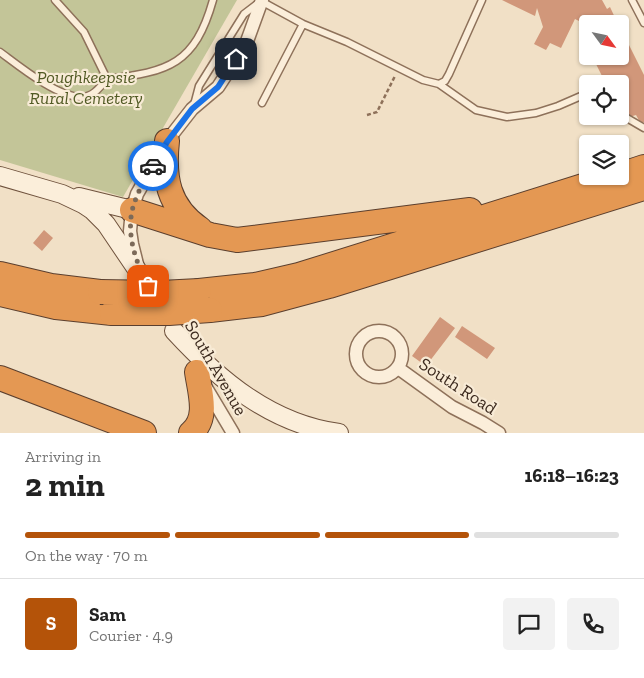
<!DOCTYPE html>
<meta charset="utf-8">
<style>
:root{--surface:#fff;--page:#f2f2f2;--text:#222;--muted:#767676;--line:#e0e0e0;--accent:#b45309}
body{margin:0;font-family:"Zilla Slab",serif;background:var(--page);color:var(--text);height:100vh;display:flex;flex-direction:column;font-size:19px;white-space:nowrap}
*{box-sizing:border-box;margin:0}
p{font-size:16px;color:var(--muted)}
.icon{flex:none;width:28px;height:28px;fill:none;stroke:currentColor;stroke-width:2;stroke-linecap:round;stroke-linejoin:round}
.map{position:relative;height:433px;overflow:hidden}
.panel{display:flex;flex-direction:column;background:var(--surface);flex:1}
.panel>*{flex:none}
.needle{width:32px;rotate:123deg}
.tools{position:absolute;left:579px;top:15px;display:grid;gap:10px}
.tools a{display:grid;place-items:center;width:50px;height:50px;border-radius:5px;background:var(--surface);box-shadow:0 1px 4px #0004;font-size:25px}
.pin{position:absolute;display:grid;place-items:center;width:42px;height:42px;color:#fff;margin:-21px;border-radius:10px;box-shadow:0 2px 8px #0006}
.courier{position:absolute;display:grid;place-items:center;width:50px;height:50px;margin:-25px;border:4px solid #1a73e8;border-radius:50%;background:#fff;color:#222;box-shadow:0 1px 6px #0007}
.head em{font-style:normal;font-weight:700}
.head div{display:flex;flex-direction:column-reverse}
.head{display:flex;align-items:center;justify-content:space-between;height:85px;padding:0 25px}
h1{font-size:32px;font-weight:700;line-height:38px}
.bar{display:grid;grid-template-columns:repeat(4,1fr);gap:8px 5px;align-content:center;height:60px;padding:0 25px}
.bar i{height:6px;border-radius:4px;background:var(--line)}
.bar .selected{background:var(--accent)}
.bar p{grid-column:span 4}
.line{display:flex;align-items:center;gap:12px;padding:0 25px;border-top:1px solid var(--line)}
.line div{flex:1}
.round{display:grid;place-items:center;flex:none;width:52px;height:52px;border-radius:5px;background:var(--page)}
.map>svg:first-child{display:block}
.cemetery{fill:#c3c598}
.building{fill:#d1977a}
.lines{fill:none;stroke-linecap:round;stroke-linejoin:round}
.lane-casing{stroke:#8e715a;stroke-width:9}
.street-casing{stroke:#8e715a;stroke-width:15}
.secondary-casing{stroke:#6f523d;stroke-width:20}
.highway-casing{stroke:#5b3f2e;stroke-width:26}
.path{stroke:#8e715a;stroke-width:2.5;stroke-dasharray:4 2.5;stroke-linecap:butt}
.lane{stroke:#fbeeda;stroke-width:6}
.street{stroke:#fbeeda;stroke-width:12}
.secondary{stroke:#fbeeda;stroke-width:18}
.highway{stroke:#e49853;stroke-width:24}
.highway-bridge-casing{stroke:#5b3f2e;stroke-width:26;stroke-linecap:butt}
.highway-bridge{stroke:#e49853;stroke-width:24}
.done{stroke:#7c6a59;stroke-width:5;stroke-dasharray:0 9}
.route{stroke:#1a73e8;stroke-width:6}
.labels{text-anchor:middle;dominant-baseline:central;stroke-width:4.5;stroke-linejoin:round;paint-order:stroke}
.park-label{font-size:18px;font-style:italic;fill:#515a24;stroke:#f8ebd6}
.street-label{font-size:18px;fill:#3d2b1f;stroke:#f8ebd6}
</style>
<div class="map">
<svg width="644" height="433" viewBox="0 0 644 433">
<rect width="100%" height="100%" fill="#f1e0c6"/>
<path class="cemetery" d="M 0,0 L 237,0 L 123,197 L 0,160 Z"/>
<path class="building" d="M 502,0 L 602,0 L 607,9 L 610,7 L 618,24 L 588,24 L 588,41 L 583,34 L 579,31 L 581,22 L 575,19 L 561,48 L 550,43 L 546,50 L 534,44 L 543,27 L 537,8 L 535,16 Z
M 620,27 L 644,75 L 644,122 L 641,124 L 636,115 L 629,117 L 620,101 L 620,84 L 606,84 L 592,56 L 620,56 Z
M 44,230 L 53,238 L 42,251 L 33,243 Z
M 440,317 L 455,328 L 426,366 L 412,356 Z
M 462,326 L 495,348 L 487,359 L 455,337 Z"/>
<g class="lines">
<defs>
<path id="lane" d="M 55,0 L 84,32 L 107,79
M 632,0 L 644,23
M 0,52 C 19,66 58,98 82,97 C 93,97 100,87 107,79 C 169,72 195,64 213,0
M 439,84 L 476,110 L 507,117 L 536,113 L 558,106 L 588,93
M 262,103 L 303,24
M 194,105 L 199,86 L 244,14 L 261,1 L 303,24 L 347,42 L 423,80 L 439,84 L 445,81 L 449,74 L 482,0
M 620,114 L 644,128"/>
<path id="street" d="M 137,264 L 132,244 L 130,231 L 132,210 L 137,194 L 167,141 L 192,109 L 218,87 L 246,44 L 262,0
M356 354a23 23 0 1 1 46 0a23 23 0 1 1-46 0Z
M 398,368 L 452,407 L 483,423 L 499,433
M 205,386 L 233,433"/>
<path id="secondary" d="M 0,176 L 62,194 L 83,204 L 92,210 L 106,224 L 148,286
M 79,197 L 132,210
M 174,331 C 219,380 271,424 339,433"/>
<path id="highway" d="M 167,141 C 163,178 168,207 200,229
M 620,175 L 644,167
M 132,210 L 210,235 L 237,240 L 470,210
M 0,274 L 51,286 L 100,292
M 199,291 L 255,285 L 299,275 L 615,176
M 0,294 L 56,307 L 112,313
M 210,310 L 262,304 L 329,286 L 644,188
M 0,378 L 144,433
M 191,433 C 209,418 200,393 197,372"/>
</defs>
<use href="#lane" class="lane-casing"/>
<use href="#street" class="street-casing"/>
<use href="#secondary" class="secondary-casing"/>
<use href="#highway" class="highway-casing"/>
<path class="path" d="M 367,115 L 377,112 L 395,76"/>
<use href="#lane" class="lane"/>
<use href="#street" class="street"/>
<use href="#secondary" class="secondary"/>
<use href="#highway" class="highway"/>
<defs>
<path id="highway-bridge" d="M 100,292 L 161,293 L 199,291
M 112,313 L 169,313 L 210,310"/>
</defs>
<use href="#highway-bridge" class="highway-bridge-casing"/>
<use href="#highway-bridge" class="highway-bridge"/>
</g>
<g class="lines">
<path class="done" d="M 148,286 C 135,260 124,230 135,201 C 139,189 147,177 153,166"/>
<path class="route" d="M 153,166 L 167,142 L 192,109 L 218,87 L 236,59"/>
</g>
<g class="labels">
<g class="park-label">
<text x="86" y="77">Poughkeepsie<tspan x="86" dy="21">Rural Cemetery</tspan></text>
</g>
<g class="street-label">
<text transform="translate(216 368) rotate(60)">South Avenue</text>
<text transform="translate(458 386) rotate(33)">South Road</text>
</g>
</g>
</svg>
<div class="tools">
<a><svg class="needle" viewBox="-14 -14 28 28"><path d="M0-13l5 13h-10z" fill="#e53935"/><path d="M0 13l5-13h-10z" fill="#767676"/></svg></a>
<a><svg class="icon" aria-label="locate" viewBox="0 0 24 24"><circle cx="12" cy="12" r="6"/><path d="M12 2v4M12 18v4M2 12h4M18 12h4"/></svg></a>
<a><svg class="icon" aria-label="layers" viewBox="0 0 24 24"><path d="M12 4l9 5-9 5-9-5zM3 14l9 5 9-5"/></svg></a>
</div>
<div class="pin" style="left:148px;top:286px;background:#ea580c"><svg class="icon" aria-label="bag" viewBox="0 0 24 24"><path d="M5 8h14l-1 12H6zM9 8a3 3 0 0 1 6 0"/></svg></div>
<div class="pin" style="left:236px;top:59px;background:#1f2937"><svg class="icon" aria-label="home" viewBox="0 0 24 24"><path d="M3 11l9-7 9 7M6 9v11h12V9"/></svg></div>
<div class="courier" style="left:153px;top:166px"><svg class="icon" aria-label="car" viewBox="0 0 24 24"><path d="M5 17H2v-5l4-1 3-4h7l3 4 3 1v5h-3M9 17h6M6 11h13"/><circle cx="7" cy="17" r="2"/><circle cx="17" cy="17" r="2"/></svg></div>
</div>
<section class="panel">
<div class="head"><div><h1>2 min</h1><p>Arriving in</p></div><em>16:18–16:23</em></div>
<div class="bar"><i class="selected"></i><i class="selected"></i><i class="selected"></i><i></i><p>On the way · 70 m</p></div>
<div class="line" style="height:90px"><b class="round" style="background:var(--accent);color:#fff">S</b><div><b>Sam</b><p>Courier · 4.9</p></div><a class="round"><svg class="icon" aria-label="chat" viewBox="0 0 24 24"><path d="M4 5h16v11H9l-5 4z"/></svg></a><a class="round"><svg class="icon" aria-label="phone" viewBox="0 0 24 24"><path d="M5 4h4l2 5-3 2q2 4 5 5l2-3 5 2v4C11 20 4 13 5 4z"/></svg></a></div>
</section>
